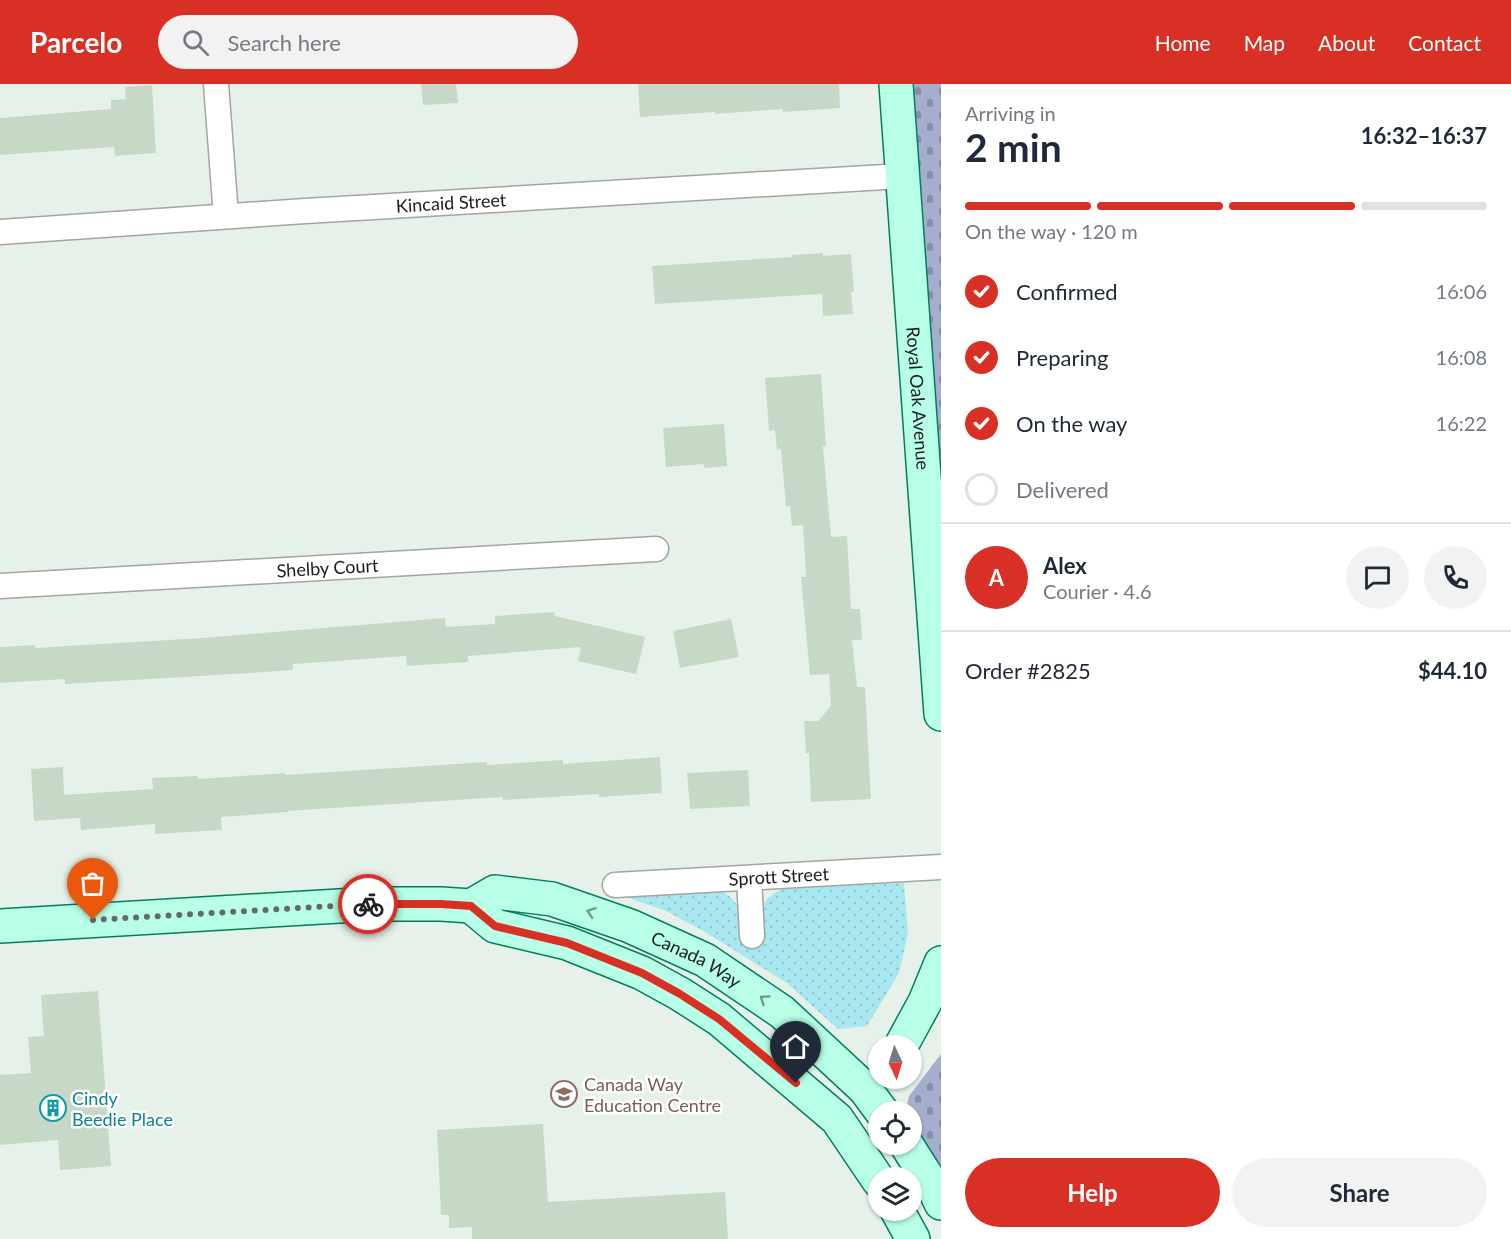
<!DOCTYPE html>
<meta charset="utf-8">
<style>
:root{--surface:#fff;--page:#f2f2f3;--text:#1f2937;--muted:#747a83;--line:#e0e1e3;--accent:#d93025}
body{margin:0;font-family:Lato,sans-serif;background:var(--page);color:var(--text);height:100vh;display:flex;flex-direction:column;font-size:22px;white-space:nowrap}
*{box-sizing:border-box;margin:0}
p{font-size:20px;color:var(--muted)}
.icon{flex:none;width:33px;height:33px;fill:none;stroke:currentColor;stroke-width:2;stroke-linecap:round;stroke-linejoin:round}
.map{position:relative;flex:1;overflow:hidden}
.side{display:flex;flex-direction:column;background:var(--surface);width:570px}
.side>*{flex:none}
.needle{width:39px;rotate:176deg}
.tools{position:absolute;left:868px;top:951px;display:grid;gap:12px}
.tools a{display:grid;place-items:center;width:54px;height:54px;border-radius:50%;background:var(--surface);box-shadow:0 2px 4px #0004;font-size:30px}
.pin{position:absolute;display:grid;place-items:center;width:51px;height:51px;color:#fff;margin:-62px -26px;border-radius:50% 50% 50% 0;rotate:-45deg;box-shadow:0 0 6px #0007}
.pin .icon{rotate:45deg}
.courier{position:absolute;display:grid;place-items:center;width:60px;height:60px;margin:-30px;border:4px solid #d93025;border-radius:50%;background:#fff;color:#222;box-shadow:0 2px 8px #0007}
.headline em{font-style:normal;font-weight:700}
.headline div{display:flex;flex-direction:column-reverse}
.headline{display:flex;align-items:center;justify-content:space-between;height:102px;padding:0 24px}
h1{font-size:39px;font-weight:700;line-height:45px}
.bar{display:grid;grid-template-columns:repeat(4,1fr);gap:9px 6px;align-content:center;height:72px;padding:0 24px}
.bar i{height:8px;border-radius:4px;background:var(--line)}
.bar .current{background:var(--accent)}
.bar p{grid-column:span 4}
.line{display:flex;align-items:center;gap:15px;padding:0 24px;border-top:2px solid var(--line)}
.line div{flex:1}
.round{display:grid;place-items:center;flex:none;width:63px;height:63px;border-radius:32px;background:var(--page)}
ol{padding:0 24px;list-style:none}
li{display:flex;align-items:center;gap:18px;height:66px}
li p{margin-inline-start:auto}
li .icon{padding:6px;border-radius:50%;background:var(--accent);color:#fff;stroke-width:4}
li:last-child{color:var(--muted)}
li i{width:33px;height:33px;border:3px solid var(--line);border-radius:50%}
.button{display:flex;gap:12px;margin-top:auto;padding:12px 24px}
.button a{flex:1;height:69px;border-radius:36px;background:var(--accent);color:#fff;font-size:24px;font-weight:700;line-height:69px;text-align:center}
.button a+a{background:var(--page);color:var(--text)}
header{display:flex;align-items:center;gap:36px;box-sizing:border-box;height:84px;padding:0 30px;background:var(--accent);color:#fff}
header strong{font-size:28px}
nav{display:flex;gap:33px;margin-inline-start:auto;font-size:21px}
.search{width:420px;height:54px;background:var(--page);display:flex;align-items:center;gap:15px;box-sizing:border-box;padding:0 21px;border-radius:33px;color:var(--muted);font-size:22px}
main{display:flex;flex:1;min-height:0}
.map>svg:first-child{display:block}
.grass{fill:url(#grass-dots)}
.cemetery{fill:url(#cemetery-stones)}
.building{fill:#c6d9c6}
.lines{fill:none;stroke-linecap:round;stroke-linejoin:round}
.street-casing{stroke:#a4a4a4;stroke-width:27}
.secondary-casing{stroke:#007f5b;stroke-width:36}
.street{stroke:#fff;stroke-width:24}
.secondary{stroke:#b7ffe6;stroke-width:33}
.oneway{stroke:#739b8d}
.done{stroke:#656a66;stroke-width:6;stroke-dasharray:0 10.8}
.route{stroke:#d93025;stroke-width:8}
.labels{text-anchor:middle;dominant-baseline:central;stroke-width:5;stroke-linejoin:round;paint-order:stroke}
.street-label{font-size:18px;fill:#202020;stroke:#fff}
.education-label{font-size:18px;fill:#785e54;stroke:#fff;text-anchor:start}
.culture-label{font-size:18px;fill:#0d838f;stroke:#fff;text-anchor:start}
</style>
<header>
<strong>Parcelo</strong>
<div class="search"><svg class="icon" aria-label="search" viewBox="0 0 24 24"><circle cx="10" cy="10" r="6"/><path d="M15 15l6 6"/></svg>Search here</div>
<nav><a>Home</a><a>Map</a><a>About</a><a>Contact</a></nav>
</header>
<main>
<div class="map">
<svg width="941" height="1155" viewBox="0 0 941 1155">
<defs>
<pattern id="grass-dots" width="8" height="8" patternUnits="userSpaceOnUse" patternTransform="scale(1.5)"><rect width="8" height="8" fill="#a8e7f0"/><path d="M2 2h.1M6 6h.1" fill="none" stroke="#90c6ce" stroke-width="1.8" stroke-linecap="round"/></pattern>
<pattern id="cemetery-stones" width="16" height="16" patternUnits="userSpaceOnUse" patternTransform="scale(1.5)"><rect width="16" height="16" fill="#a5afcd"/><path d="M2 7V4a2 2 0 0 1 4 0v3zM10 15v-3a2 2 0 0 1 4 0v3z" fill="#868ea6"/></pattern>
</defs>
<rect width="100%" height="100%" fill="#e6f2e9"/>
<path class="grass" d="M 904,799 L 908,849 L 899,889 L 867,942 L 838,945 L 787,899 L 705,848 L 666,827 L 620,811 L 720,806 C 745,820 742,836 744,861 L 759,862 C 759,832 754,820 783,804 Z"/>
<path class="cemetery" d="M 912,0 L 941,0 L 941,431 Z
M 941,970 L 941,1090 L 912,1044 L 912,1028 L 906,1028 L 906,1026 L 909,1012 Z"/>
<path class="building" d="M 421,0 L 456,0 L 458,19 L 423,21 Z
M 638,0 L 839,0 L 840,24 L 783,28 L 782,25 L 715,30 L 715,28 L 640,33 Z
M 152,1 L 156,69 L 115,72 L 114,63 L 0,71 L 0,34 L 111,25 L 111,16 L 126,15 L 125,3 Z
M 823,169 L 823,172 L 851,170 L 854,208 L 851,208 L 853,230 L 823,232 L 822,210 L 655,220 L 652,182 L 792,173 L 792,171 Z
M 821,290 L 826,362 L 823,362 L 831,453 L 847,452 L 851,525 L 860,525 L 862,556 L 852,556 L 857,603 L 865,603 L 871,715 L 811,718 L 809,669 L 806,669 L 804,637 L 818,637 L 831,622 L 829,590 L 810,591 L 801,493 L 806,493 L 803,441 L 792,442 L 790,422 L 786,422 L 781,365 L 777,366 L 775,346 L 769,347 L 765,294 Z
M 724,340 L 727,382 L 704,384 L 704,380 L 666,383 L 663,344 Z
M 554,528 L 555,532 L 645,553 L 636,590 L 578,577 L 581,563 L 468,572 L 468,578 L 407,582 L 406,572 L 293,580 L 293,586 L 234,590 L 65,600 L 65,595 L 0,599 L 0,563 L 35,561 L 35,564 L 202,554 L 445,534 L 446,543 L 495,540 L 495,532 Z
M 731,535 L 739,573 L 680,584 L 673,547 Z
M 660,673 L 662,709 L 599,713 L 599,710 L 503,716 L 502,713 L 288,727 L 288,728 L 221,733 L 222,746 L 155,750 L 155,740 L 81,746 L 80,734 L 34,737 L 31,685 L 63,683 L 64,711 L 153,705 L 152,694 L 198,692 L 198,695 L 285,689 L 285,691 L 487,678 L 487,681 L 563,676 L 563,680 Z
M 748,686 L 750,722 L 690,725 L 687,689 Z
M 98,907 L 111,1082 L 60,1086 L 58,1056 L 0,1061 L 0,991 L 31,989 L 28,953 L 44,952 L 41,911 Z
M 543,1040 L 548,1118 L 725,1108 L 728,1155 L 472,1155 L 472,1143 L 449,1144 L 449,1131 L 441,1131 L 437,1046 Z"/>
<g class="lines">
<defs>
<g id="street">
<path d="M 216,0 L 226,132"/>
<path id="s1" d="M 0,148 L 305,127 L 902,92"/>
<path id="s2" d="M 0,502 L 656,465"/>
<path d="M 749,794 L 752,852"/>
<path id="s3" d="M 615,801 L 941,783"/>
</g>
<g id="secondary">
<path id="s4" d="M 896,0 L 941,630"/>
<path id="s5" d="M 471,822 L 495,808 L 552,815 L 630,842 L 705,876 L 782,928 L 865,1005 L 882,1028"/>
<path d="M 0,842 L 373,820 L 441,820 L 471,822 L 495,842 L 567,859 L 642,889 L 680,910 L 719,935 L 837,1035 L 879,1097"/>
<path d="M 901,962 L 925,918 L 941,879"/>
<path d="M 906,1060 L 934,1104 L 941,1119"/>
<path d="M 897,1126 L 913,1155"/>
</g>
</defs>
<use href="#street" class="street-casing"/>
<use href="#secondary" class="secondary-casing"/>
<use href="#street" class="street"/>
<use href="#secondary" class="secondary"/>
</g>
<defs><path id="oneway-chevron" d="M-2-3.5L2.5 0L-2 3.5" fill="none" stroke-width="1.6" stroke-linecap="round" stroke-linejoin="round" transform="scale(1.5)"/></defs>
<g class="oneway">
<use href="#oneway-chevron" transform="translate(591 828) rotate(-161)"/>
<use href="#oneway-chevron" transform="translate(764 915) rotate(-146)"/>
</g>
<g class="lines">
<path class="done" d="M 93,836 L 368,820"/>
<path class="route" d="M 368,820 L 441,820 L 471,822 L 495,842 L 567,859 L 642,889 L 680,910 L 719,935 L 796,999"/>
</g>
<defs>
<symbol id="school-ring" viewBox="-11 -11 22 22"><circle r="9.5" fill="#fff" stroke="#8d6e63" stroke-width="1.5"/><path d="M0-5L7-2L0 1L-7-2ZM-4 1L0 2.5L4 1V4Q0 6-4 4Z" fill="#8d6e63"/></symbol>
<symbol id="building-ring" viewBox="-11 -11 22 22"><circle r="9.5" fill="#fff" stroke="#0f9aa8" stroke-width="1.5"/><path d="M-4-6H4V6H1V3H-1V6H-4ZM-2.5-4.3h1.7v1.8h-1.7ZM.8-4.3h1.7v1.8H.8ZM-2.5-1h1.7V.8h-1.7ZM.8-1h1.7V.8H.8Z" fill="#0f9aa8"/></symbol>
</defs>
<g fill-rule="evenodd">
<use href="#school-ring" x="549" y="995" width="30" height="30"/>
<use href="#building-ring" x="38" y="1009" width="30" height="30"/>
</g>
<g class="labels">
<g class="street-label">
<text stroke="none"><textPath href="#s1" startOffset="452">Kincaid Street</textPath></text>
<text stroke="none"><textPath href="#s4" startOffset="315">Royal Oak Avenue</textPath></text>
<text stroke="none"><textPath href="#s2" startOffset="328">Shelby Court</textPath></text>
<text stroke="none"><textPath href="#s3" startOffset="164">Sprott Street</textPath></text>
<text stroke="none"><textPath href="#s5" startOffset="242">Canada Way</textPath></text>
</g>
<g class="education-label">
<text x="584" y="1000">Canada Way<tspan x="584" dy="21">Education Centre</tspan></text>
</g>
<g class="culture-label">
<text x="72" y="1014">Cindy<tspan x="72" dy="21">Beedie Place</tspan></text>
</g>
</g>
</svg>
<div class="tools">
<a><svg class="needle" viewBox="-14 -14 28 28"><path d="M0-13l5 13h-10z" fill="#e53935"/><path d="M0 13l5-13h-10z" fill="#747a83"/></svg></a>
<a><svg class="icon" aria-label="locate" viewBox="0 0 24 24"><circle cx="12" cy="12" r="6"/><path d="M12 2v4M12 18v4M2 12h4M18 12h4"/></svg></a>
<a><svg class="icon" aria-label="layers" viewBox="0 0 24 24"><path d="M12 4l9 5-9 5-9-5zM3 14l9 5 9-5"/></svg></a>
</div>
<div class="pin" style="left:93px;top:836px;background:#ea580c"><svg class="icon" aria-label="bag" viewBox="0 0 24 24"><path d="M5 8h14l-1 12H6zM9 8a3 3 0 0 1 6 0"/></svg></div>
<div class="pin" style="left:796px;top:999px;background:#1f2937"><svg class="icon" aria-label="home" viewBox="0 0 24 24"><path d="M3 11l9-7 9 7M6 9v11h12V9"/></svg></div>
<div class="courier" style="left:368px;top:820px"><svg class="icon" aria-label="bike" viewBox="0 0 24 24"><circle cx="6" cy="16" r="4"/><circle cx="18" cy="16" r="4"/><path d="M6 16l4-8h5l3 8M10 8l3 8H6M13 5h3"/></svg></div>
</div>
<section class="side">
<div class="headline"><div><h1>2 min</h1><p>Arriving in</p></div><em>16:32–16:37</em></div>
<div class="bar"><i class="current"></i><i class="current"></i><i class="current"></i><i></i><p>On the way · 120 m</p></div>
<ol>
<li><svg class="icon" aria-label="check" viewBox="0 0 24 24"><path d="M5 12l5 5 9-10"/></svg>Confirmed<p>16:06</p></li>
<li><svg class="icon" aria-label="check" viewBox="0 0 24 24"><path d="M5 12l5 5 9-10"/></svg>Preparing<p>16:08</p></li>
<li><svg class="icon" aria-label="check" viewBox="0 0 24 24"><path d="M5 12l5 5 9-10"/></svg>On the way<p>16:22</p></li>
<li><i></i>Delivered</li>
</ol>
<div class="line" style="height:108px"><b class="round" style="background:var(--accent);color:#fff">A</b><div><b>Alex</b><p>Courier · 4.6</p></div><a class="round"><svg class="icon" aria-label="chat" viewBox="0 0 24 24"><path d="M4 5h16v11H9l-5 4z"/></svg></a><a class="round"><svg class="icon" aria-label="phone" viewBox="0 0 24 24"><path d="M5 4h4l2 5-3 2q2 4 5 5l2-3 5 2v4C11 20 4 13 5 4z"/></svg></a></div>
<div class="line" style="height:78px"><div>Order #2825</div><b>$44.10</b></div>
<div class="button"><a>Help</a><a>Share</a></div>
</section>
</main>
